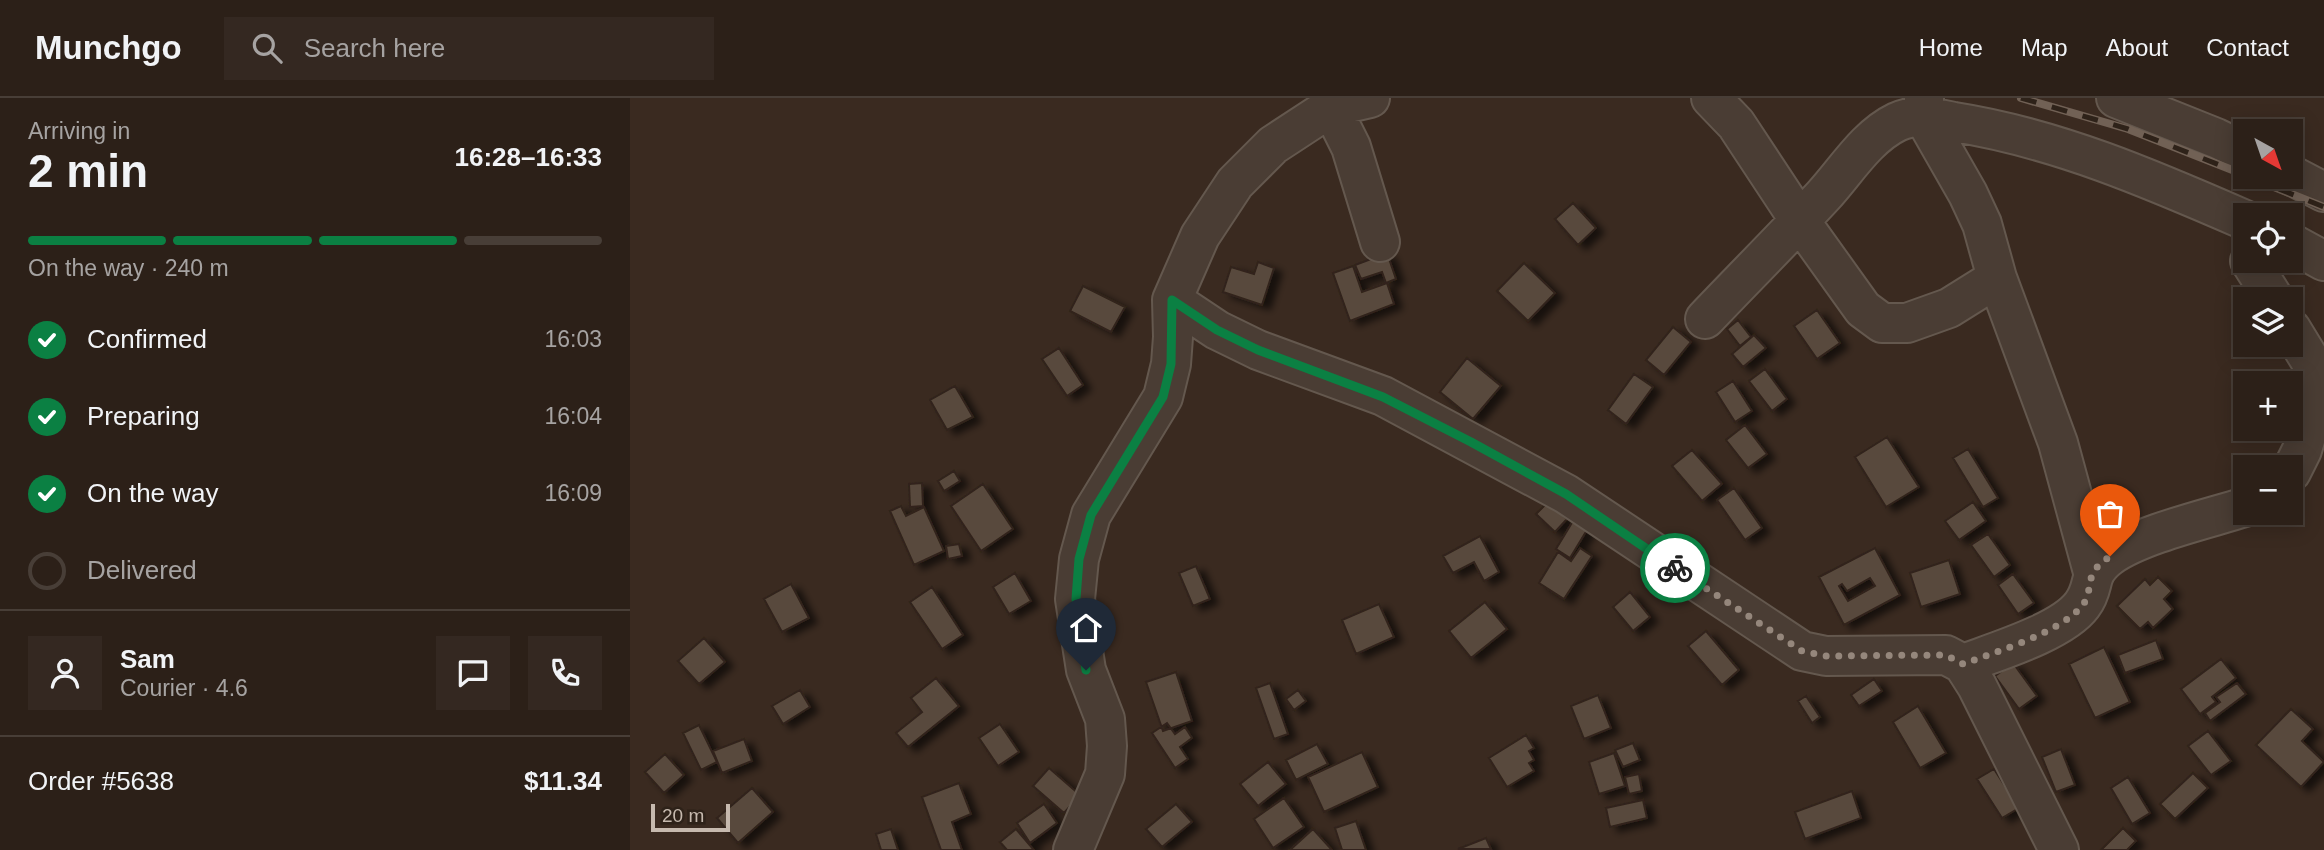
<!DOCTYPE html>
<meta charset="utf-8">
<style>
:root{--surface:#2c2018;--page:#342821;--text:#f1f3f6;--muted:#a6a3a2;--line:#483e37;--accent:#0b8043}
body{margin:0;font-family:Arial,sans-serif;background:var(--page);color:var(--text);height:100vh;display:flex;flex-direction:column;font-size:26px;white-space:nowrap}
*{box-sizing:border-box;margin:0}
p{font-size:23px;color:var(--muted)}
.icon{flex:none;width:38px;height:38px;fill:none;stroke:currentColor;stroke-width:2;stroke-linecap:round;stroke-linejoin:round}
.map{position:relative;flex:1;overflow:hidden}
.panel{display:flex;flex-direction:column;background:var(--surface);width:630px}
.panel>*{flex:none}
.needle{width:46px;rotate:140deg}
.fabs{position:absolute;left:1603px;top:21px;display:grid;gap:14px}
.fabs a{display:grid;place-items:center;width:70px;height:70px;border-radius:0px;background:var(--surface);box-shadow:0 4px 18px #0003,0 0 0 2px var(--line);font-size:35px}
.scale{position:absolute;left:21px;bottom:18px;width:79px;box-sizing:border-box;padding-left:7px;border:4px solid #c6b9ae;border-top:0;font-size:19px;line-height:24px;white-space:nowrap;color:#c6b9ae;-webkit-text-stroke:5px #2e2219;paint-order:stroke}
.pin{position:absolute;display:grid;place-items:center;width:60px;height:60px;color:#fff;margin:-72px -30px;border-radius:50% 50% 50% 0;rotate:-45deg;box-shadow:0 0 7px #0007}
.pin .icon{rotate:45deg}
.courier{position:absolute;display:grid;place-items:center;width:70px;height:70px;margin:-35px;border:5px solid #0b8043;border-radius:50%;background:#fff;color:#222;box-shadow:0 2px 9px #0007}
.overview em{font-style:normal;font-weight:800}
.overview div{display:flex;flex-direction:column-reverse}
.overview{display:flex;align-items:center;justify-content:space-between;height:119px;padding:0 28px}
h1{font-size:46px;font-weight:800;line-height:52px}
.bar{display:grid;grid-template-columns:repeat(4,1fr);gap:10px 7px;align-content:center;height:84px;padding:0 28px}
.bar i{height:9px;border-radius:5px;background:var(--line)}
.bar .current{background:var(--accent)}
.bar p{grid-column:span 4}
.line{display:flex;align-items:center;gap:18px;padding:0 28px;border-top:2px solid var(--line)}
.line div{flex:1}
.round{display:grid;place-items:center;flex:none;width:74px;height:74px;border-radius:0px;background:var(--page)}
ol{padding:0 28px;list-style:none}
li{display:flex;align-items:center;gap:21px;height:77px}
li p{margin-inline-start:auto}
li .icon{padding:7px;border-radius:50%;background:var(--accent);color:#fff;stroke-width:4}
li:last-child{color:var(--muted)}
li i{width:38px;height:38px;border:4px solid var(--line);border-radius:50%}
header{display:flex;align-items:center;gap:42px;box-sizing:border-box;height:98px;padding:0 35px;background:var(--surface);border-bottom:2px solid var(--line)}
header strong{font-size:33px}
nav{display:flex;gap:38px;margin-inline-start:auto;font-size:24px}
.search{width:490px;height:63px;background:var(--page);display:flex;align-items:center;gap:18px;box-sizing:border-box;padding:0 24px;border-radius:0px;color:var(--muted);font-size:26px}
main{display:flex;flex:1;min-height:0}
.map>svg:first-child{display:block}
.building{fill:#59493c;stroke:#30241b;stroke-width:2;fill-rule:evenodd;filter:url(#shadow)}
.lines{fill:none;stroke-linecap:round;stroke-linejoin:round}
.minor-casing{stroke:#64584e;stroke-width:42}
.minor{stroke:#4a3d34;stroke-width:38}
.rail-casing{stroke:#716155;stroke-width:8}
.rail{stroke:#2e2219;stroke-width:5;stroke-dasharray:16;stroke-linecap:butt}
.done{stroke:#95877c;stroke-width:7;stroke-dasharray:0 12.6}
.route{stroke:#0b8043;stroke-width:9}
</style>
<header>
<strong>Munchgo</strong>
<div class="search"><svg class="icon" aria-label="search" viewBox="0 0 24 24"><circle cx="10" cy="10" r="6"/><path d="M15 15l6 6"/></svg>Search here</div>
<nav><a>Home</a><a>Map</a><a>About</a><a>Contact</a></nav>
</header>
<main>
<section class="panel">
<div class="overview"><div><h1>2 min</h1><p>Arriving in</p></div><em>16:28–16:33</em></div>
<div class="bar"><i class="current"></i><i class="current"></i><i class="current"></i><i></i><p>On the way · 240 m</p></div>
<ol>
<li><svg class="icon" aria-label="check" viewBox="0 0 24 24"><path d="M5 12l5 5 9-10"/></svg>Confirmed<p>16:03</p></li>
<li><svg class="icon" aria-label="check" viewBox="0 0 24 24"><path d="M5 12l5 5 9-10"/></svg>Preparing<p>16:04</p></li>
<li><svg class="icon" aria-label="check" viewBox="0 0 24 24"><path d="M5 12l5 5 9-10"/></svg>On the way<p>16:09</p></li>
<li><i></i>Delivered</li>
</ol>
<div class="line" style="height:126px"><a class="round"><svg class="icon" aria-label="person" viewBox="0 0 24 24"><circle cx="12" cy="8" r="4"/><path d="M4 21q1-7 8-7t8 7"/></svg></a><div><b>Sam</b><p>Courier · 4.6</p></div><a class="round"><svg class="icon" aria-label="chat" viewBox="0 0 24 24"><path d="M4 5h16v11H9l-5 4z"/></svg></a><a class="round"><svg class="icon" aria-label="phone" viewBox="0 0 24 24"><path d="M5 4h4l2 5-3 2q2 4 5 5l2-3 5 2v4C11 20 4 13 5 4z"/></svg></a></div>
<div class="line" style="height:91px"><div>Order #5638</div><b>$11.34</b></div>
</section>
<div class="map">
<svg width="1694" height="752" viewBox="0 0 1694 752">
<defs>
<filter id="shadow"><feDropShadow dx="8" dy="4.5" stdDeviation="3.5" flood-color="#0009"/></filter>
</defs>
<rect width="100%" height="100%" fill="#3a2a20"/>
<path class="building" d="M 943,105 L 966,130 L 948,147 L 925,121 Z
M 757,155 L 766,181 L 756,185 L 752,174 L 731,181 L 725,167 Z
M 628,164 L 644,170 L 632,207 L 593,194 L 601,169 L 624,176 Z
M 894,165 L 925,195 L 898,223 L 867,193 Z
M 723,168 L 732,194 L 757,185 L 764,206 L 720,223 L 703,175 Z
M 453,188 L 495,209 L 481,234 L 440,213 Z
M 1187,212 L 1210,245 L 1187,261 L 1164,228 Z
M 1108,222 L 1121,239 L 1110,248 L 1097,231 Z
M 1043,229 L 1061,244 L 1034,277 L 1016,262 Z
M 1124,237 L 1136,250 L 1113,269 L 1102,256 Z
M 429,250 L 453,287 L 437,298 L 412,261 Z
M 837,260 L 871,288 L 843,321 L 810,294 Z
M 1135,271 L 1157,301 L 1142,313 L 1119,283 Z
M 1004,276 L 1023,289 L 996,326 L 978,312 Z
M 1103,283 L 1122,313 L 1105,324 L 1086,294 Z
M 325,288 L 343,319 L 317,332 L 300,302 Z
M 1115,327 L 1137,356 L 1118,370 L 1096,342 Z
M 1257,339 L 1289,389 L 1256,409 L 1225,359 Z
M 1338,351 L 1368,400 L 1353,409 L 1323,360 Z
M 1062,352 L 1092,386 L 1072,403 L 1042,368 Z
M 324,373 L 330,383 L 314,393 L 308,383 Z
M 292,385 L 293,408 L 280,409 L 279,386 Z
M 353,386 L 383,431 L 351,453 L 321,408 Z
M 1104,390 L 1132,430 L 1115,442 L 1087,402 Z
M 918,404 L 937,421 L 925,434 L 906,416 Z
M 1343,404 L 1356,423 L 1329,442 L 1315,423 Z
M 271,408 L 276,418 L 294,409 L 314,453 L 284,467 L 260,413 Z
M 943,423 L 957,432 L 940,460 L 926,451 Z
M 1358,436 L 1380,467 L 1364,479 L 1341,447 Z
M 850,438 L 869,474 L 854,483 L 844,464 L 823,475 L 813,458 Z
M 329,446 L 332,458 L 318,461 L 316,448 Z
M 950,450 L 962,458 L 934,501 L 909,485 L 928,454 L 941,463 Z
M 1245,450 L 1270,497 L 1214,527 L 1189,479 ZM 1240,480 L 1245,488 L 1218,503 L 1209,488 L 1212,486 L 1217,493 Z
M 1319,462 L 1330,496 L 1291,509 L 1280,475 Z
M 566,468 L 580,501 L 563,508 L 549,475 Z
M 385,475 L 401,503 L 379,516 L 363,489 Z
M 1383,476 L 1404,505 L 1388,516 L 1368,487 Z
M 1528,479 L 1542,493 L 1534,501 L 1543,511 L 1523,530 L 1518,524 L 1510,531 L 1487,508 L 1515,481 L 1520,487 Z
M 161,486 L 179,520 L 152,534 L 134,501 Z
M 302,489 L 333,537 L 312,551 L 280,504 Z
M 1000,494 L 1020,519 L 1003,533 L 983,509 Z
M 855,504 L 877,531 L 841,560 L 819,533 Z
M 749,506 L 764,539 L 726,556 L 712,522 Z
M 1076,533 L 1109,572 L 1092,587 L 1058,548 Z
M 74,540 L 95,564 L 69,586 L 48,563 Z
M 1526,542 L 1533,561 L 1495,575 L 1488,557 Z
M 1474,549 L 1500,604 L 1465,620 L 1439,566 Z
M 1591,561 L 1606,580 L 1582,599 L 1586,604 L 1570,616 L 1551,591 Z
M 1383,565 L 1407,598 L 1389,611 L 1365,578 Z
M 546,574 L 562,623 L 533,633 L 516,584 Z
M 306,580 L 329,608 L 278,649 L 266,635 L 292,614 L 281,600 Z
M 1244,581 L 1252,593 L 1229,608 L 1221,597 Z
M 640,585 L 658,636 L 644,641 L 626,590 Z
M 1607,585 L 1616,596 L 1580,623 L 1575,615 L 1590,604 L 1586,599 Z
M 170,592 L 180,609 L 153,626 L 142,608 Z
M 668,592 L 676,603 L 664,612 L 656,601 Z
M 968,597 L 981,630 L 954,641 L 941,608 Z
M 1176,598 L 1190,619 L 1182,625 L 1168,603 Z
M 1288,608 L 1316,655 L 1290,670 L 1263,624 Z
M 1661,611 L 1683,631 L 1672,643 L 1694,664 L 1671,689 L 1626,647 Z
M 537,625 L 545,636 L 555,629 L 562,640 L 550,649 L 558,661 L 545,670 L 522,635 Z
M 370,626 L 389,654 L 368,668 L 349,640 Z
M 69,627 L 87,664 L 71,672 L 53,635 Z
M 1578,633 L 1601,663 L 1581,677 L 1558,648 Z
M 896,637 L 904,650 L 899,653 L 904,662 L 899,665 L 904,673 L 877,689 L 859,660 Z
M 114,641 L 122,663 L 92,675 L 83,653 Z
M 1003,645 L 1010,662 L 993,669 L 985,652 Z
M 687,646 L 698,666 L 666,682 L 656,662 Z
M 1431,651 L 1445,687 L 1426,694 L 1412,659 Z
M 732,654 L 748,689 L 694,714 L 678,679 Z
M 984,655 L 995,688 L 969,696 L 959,664 Z
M 35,656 L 54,677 L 34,695 L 15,674 Z
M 638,664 L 656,686 L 628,708 L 610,686 Z
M 419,670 L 450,697 L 434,715 L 403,688 Z
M 1364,671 L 1389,710 L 1372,720 L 1347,681 Z
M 1563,675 L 1578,690 L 1545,721 L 1530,706 Z
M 1009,676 L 1012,693 L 999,696 L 995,679 Z
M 1498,679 L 1520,715 L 1502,726 L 1481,690 Z
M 329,685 L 341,716 L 322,724 L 332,752 L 311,752 L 292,699 Z
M 122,690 L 143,714 L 108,745 L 87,720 Z
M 1222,693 L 1231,720 L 1175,741 L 1165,714 Z
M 654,700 L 674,729 L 643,750 L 624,721 Z
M 1013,702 L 1017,720 L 980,729 L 976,710 Z
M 414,706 L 427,725 L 400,745 L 387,725 Z
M 546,706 L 562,724 L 532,749 L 516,731 Z
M 726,723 L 736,752 L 712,752 L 705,730 Z
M 1493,730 L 1506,743 L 1497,752 L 1471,752 Z
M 261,731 L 268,752 L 251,752 L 246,736 Z
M 386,731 L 404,752 L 377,752 L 370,744 Z
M 683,731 L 702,752 L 660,752 Z
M 856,740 L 861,751 L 828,751 Z"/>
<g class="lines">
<defs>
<path id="minor" d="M 1081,0 L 1106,26 L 1170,123 L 1233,211 L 1252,225 L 1277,225 L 1319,210 L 1367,180
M 1486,0 L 1586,40 L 1615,54
M 1294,1 L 1294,19 L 1338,96 L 1352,126 L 1367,180 L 1428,345 L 1463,474
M 701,9 L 721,49 L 750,144
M 1661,77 L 1694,94
M 1661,145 L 1694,163
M 1620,163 L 1644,201
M 542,202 L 587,232 L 628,252 L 753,298 L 936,396 L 1172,553 L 1196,558 L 1316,557 L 1333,566 L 1347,588 L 1429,752
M 1075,221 C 1114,180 1154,140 1193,98 C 1216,73 1236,39 1267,24 C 1286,15 1305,20 1324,24 C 1426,40 1521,81 1615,122
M 1661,231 L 1694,285
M 1661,374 L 1672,352 L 1694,279
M 1333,566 C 1365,554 1432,534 1452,507 C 1467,487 1455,477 1480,458 C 1511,436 1577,421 1615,409
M 443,752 L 475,676 L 477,648 L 475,621 L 456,572 L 445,501 L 449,461 L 461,417 L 533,299 L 541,266 L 543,239 L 542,202 L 570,138 L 605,85 L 643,47 L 701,9 L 740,0"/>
</defs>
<use href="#minor" class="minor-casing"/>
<use href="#minor" class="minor"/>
<defs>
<path id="rail" d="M 1391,0 L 1498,31 L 1615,77
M 1619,79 L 1694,109"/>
</defs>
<use href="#rail" class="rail-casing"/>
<use href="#rail" class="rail"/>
</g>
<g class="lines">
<path class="done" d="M 1045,470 L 1172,553 L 1196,558 L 1316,557 L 1333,566 C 1366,554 1429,535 1452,508 C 1461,497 1458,483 1464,473 C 1468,467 1476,462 1480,458"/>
<path class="route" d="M 456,572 L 446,501 L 449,461 L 461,417 L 533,299 L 541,266 L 542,202 L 587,232 L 628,252 L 753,299 L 841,344 L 936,396 L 1045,470"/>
</g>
</svg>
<div class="fabs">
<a><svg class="needle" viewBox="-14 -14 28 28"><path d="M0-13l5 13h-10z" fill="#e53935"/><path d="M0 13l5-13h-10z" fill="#a6a3a2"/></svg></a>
<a><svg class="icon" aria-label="locate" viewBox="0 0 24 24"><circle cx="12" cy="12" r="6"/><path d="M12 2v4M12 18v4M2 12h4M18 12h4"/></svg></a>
<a><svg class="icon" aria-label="layers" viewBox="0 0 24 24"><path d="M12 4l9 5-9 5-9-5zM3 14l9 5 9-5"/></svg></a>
<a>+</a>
<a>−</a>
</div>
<div class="scale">20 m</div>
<div class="pin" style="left:1480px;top:458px;background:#ea580c"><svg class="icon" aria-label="bag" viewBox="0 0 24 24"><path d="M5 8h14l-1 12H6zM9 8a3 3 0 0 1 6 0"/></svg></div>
<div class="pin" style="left:456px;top:572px;background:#1f2937"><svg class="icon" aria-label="home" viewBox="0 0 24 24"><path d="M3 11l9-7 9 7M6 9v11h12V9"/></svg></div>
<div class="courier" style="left:1045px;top:470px"><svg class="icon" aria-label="bike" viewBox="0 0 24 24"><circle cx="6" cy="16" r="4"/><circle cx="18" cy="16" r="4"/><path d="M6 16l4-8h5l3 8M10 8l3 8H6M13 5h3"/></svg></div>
</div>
</main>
